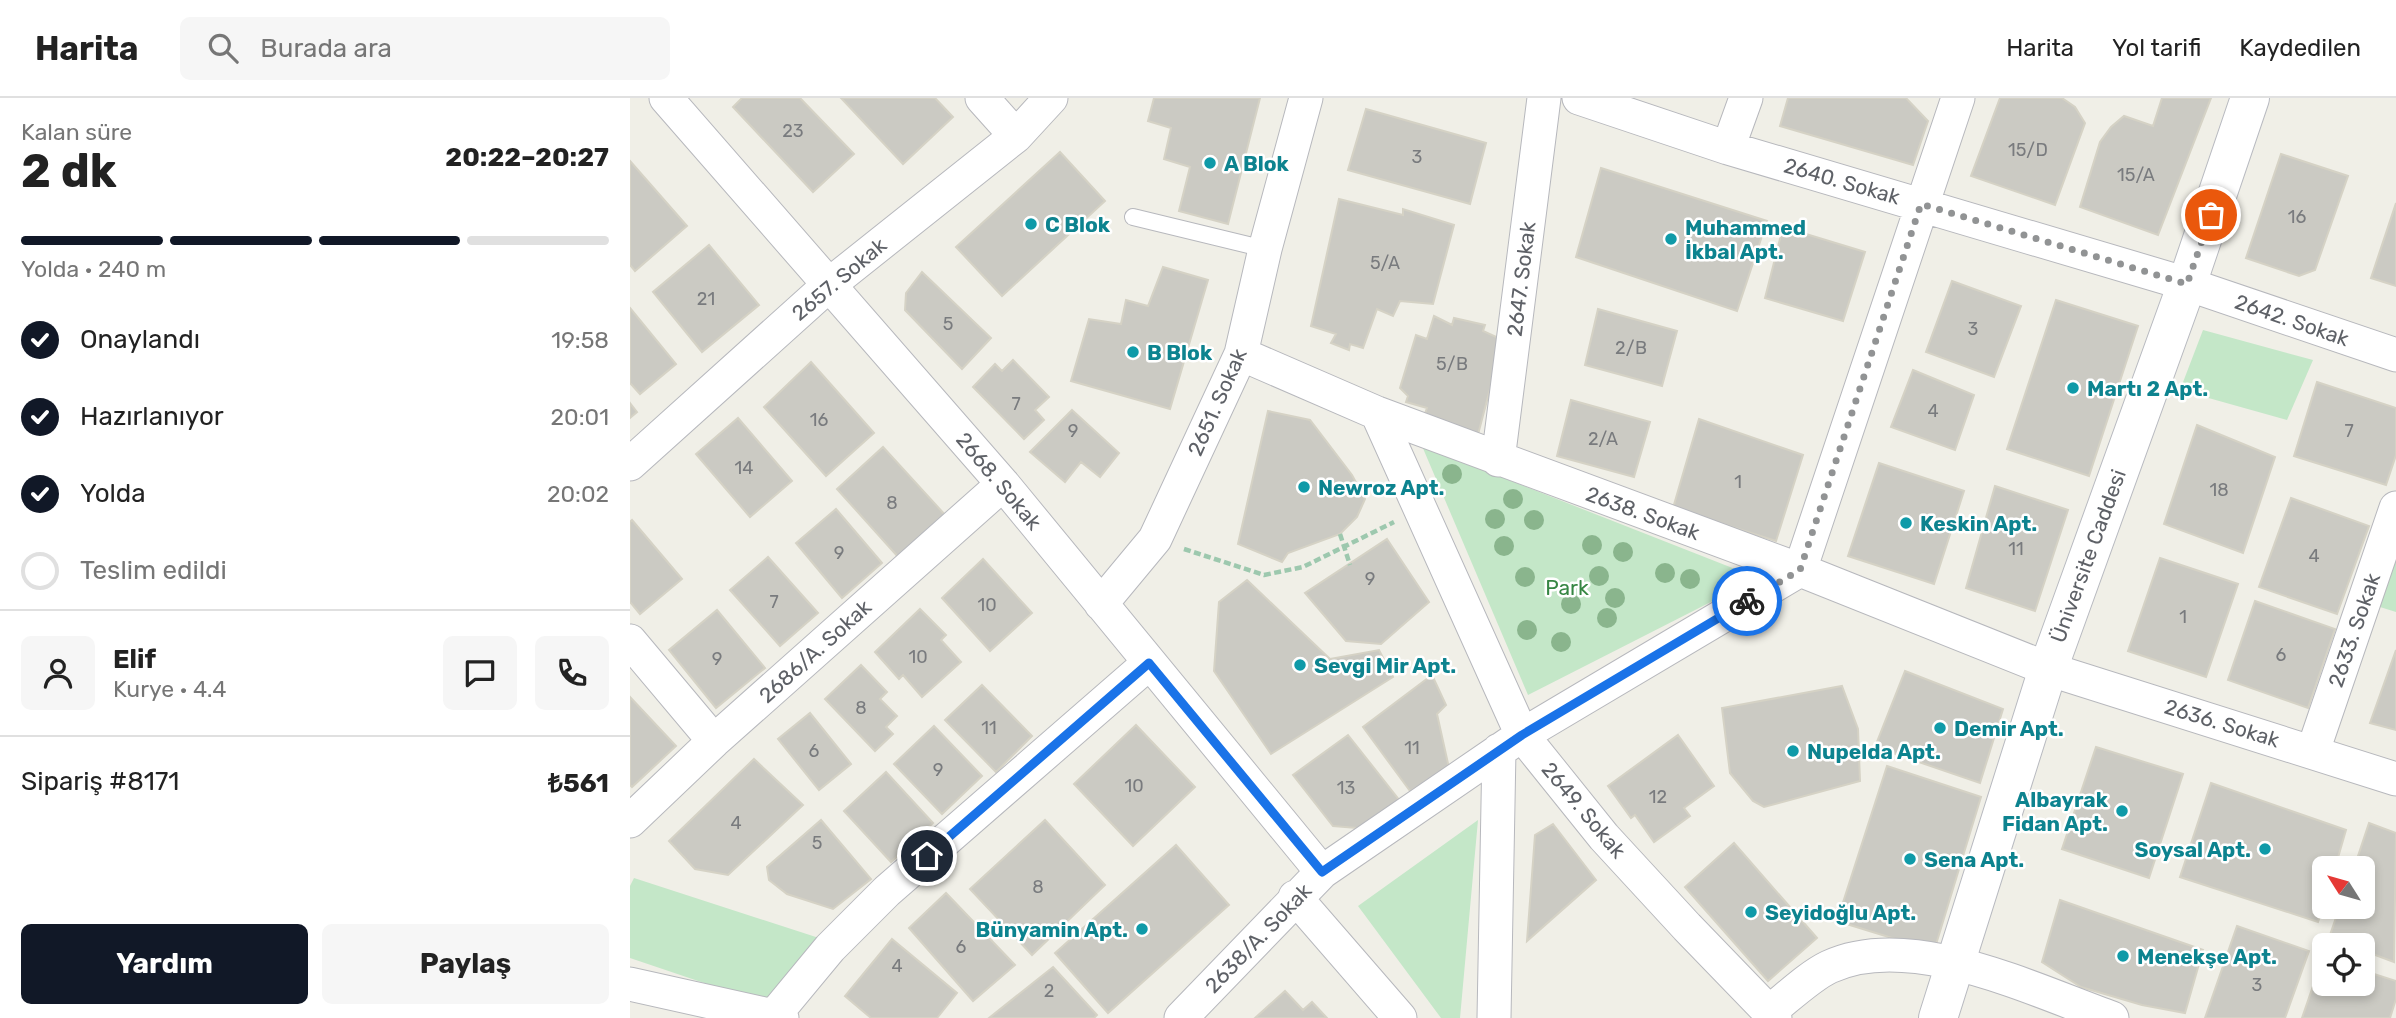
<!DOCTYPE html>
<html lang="tr">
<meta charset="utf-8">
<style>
:root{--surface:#fff;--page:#f6f6f6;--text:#222;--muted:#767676;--line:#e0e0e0;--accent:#111827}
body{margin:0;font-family:Rubik,sans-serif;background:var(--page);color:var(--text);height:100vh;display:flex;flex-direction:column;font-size:26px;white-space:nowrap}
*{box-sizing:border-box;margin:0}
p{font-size:23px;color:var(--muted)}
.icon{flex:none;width:38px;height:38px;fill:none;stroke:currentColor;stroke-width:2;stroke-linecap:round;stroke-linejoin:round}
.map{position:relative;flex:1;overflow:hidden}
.panel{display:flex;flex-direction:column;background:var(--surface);width:630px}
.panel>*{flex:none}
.needle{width:46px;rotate:307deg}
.buttons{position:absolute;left:1682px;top:758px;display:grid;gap:14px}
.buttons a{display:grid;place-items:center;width:63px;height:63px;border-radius:10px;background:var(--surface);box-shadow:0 4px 10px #0003;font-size:35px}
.pin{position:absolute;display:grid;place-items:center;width:60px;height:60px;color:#fff;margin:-30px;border:4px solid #fff;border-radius:50%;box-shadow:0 2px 7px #0007}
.courier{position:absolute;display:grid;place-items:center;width:70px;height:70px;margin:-35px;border:5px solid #1a73e8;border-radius:50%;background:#fff;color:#222;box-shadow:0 2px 9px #0007}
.overview em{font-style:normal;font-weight:700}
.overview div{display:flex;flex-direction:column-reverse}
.overview{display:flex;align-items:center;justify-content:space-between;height:119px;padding:0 21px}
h1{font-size:46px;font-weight:700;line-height:52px}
.bar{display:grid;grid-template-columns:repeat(4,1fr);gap:10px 7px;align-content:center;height:84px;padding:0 21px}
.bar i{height:9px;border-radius:5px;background:var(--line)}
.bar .selected{background:var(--accent)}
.bar p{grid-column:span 4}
.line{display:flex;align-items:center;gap:18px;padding:0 21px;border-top:2px solid var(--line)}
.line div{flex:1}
.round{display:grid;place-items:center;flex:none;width:74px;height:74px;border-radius:10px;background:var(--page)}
ol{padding:0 21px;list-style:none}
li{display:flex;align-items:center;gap:21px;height:77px}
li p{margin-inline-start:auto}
li .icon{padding:7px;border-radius:50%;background:var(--accent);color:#fff;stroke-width:4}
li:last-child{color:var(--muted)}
li i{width:38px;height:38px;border:4px solid var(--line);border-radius:50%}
.action{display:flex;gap:14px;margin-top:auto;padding:14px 21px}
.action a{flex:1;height:80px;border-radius:10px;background:var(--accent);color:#fff;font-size:28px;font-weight:700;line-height:80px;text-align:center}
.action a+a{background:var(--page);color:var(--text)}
header{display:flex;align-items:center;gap:42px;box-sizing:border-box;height:98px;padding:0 35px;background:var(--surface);border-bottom:2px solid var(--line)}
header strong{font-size:33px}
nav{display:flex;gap:38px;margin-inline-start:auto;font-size:24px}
.search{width:490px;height:63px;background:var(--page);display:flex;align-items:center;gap:18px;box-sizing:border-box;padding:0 24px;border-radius:10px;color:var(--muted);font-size:26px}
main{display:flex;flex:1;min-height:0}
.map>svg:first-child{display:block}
.green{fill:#c4e7c8}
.building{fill:#cbcac3;stroke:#d5d2c5;stroke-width:2}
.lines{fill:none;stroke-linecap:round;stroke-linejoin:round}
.lane-casing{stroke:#b7b8bd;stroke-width:18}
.street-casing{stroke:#b7b8bd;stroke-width:35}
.secondary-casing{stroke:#b8bac0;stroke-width:40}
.path{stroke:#9dc8ae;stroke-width:4.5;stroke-dasharray:7 3.5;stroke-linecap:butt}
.lane{stroke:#fff;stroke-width:16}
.street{stroke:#fff;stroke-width:33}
.secondary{stroke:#fff;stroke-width:38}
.tree{fill:#8ab58d}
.done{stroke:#919394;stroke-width:7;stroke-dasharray:0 12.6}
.route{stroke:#1a73e8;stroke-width:9}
.culture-dot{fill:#0f9aa8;stroke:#fff;stroke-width:2.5}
.labels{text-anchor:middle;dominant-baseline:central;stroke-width:5;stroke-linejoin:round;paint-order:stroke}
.number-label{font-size:18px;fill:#797b7e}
.culture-label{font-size:21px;font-weight:bold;fill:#0d838f;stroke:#fff;text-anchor:start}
.street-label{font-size:21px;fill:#5e6167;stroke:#fff}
.park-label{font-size:21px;fill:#368643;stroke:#fff}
</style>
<header>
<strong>Harita</strong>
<div class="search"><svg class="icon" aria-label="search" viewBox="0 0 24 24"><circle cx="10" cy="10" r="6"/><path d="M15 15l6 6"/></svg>Burada ara</div>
<nav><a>Harita</a><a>Yol tarifi</a><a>Kaydedilen</a></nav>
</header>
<main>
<section class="panel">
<div class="overview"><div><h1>2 dk</h1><p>Kalan süre</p></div><em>20:22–20:27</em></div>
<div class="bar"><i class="selected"></i><i class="selected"></i><i class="selected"></i><i></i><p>Yolda · 240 m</p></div>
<ol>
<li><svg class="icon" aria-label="check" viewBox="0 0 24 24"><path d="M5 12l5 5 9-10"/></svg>Onaylandı<p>19:58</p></li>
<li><svg class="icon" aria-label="check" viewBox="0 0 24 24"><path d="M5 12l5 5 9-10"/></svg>Hazırlanıyor<p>20:01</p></li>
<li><svg class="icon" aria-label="check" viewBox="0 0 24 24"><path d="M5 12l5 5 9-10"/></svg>Yolda<p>20:02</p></li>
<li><i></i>Teslim edildi</li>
</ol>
<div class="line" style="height:126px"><a class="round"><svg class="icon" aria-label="person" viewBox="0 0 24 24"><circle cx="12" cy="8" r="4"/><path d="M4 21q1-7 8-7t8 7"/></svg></a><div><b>Elif</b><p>Kurye · 4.4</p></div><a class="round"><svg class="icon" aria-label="chat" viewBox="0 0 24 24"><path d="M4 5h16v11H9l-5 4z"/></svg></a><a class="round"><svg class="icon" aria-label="phone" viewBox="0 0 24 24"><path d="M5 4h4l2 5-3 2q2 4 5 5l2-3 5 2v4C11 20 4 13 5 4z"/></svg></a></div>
<div class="line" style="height:91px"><div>Sipariş #8171</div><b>₺561</b></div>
<div class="action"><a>Yardım</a><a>Paylaş</a></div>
</section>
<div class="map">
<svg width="1766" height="920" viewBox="0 0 1766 920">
<rect width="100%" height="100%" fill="#f0efe7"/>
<path class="green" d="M 1573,232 L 1683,262 L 1657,322 L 1550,292 Z
M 792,348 L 1128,480 L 898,597 Z
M 1766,456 L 1766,514 L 1750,509 Z
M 848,722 L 830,920 L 811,920 L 728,808 Z
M 4,780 L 189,840 L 136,906 L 0,860 L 0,788 Z"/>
<path class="building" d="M 112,0 L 170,0 L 224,56 L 183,94 L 103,9 Z
M 211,0 L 305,0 L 323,19 L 273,66 Z
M 524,0 L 630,0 L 598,126 L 549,113 L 560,69 L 534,61 L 541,30 L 518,23 Z
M 1158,0 L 1276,0 L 1298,23 L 1283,67 L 1150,28 Z
M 1370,0 L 1432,0 L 1445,9 L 1455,25 L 1425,107 L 1341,78 Z
M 1532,0 L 1581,0 L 1528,137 L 1450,109 L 1470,44 L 1481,29 L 1494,18 L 1523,28 Z
M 736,11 L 856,45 L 840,106 L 718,72 Z
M 430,54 L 475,103 L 372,198 L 326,149 Z
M 1651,56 L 1718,78 L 1685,172 L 1669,178 L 1616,160 Z
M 0,63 L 57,128 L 5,173 L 0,167 Z
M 971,70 L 1137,123 L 1107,213 L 946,159 Z
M 709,101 L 773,117 L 773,111 L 824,127 L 803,206 L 770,203 L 763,218 L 747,211 L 733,250 L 720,246 L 719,252 L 701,245 L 706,236 L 681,228 Z
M 1766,105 L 1766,188 L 1741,180 Z
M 1153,129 L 1235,154 L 1213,223 L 1135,200 Z
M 79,147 L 129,207 L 72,254 L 23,194 Z
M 533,169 L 578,182 L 540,311 L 441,283 L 459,221 L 491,226 L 496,202 L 518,208 Z
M 292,174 L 361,240 L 332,271 L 275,212 L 276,195 Z
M 1322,183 L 1391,208 L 1364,279 L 1296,254 Z
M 1426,202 L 1508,228 L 1459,378 L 1377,351 Z
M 0,210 L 46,266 L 10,296 L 0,285 Z
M 968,211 L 1047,233 L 1032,288 L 955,267 Z
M 804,218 L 822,227 L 824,220 L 855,227 L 853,233 L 873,242 L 846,344 L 792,324 L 797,310 L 776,304 L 778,298 L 770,290 L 786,237 L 797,241 Z
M 383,262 L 419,299 L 405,312 L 414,322 L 394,341 L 343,289 L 365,266 L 372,273 Z
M 181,264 L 244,335 L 196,378 L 134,309 Z
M 1283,272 L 1344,297 L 1325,352 L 1261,329 Z
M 1687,284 L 1766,310 L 1766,357 L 1756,387 L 1664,358 Z
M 941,302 L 1020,324 L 1004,379 L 927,358 Z
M 0,305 L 7,314 L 0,320 Z
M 442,312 L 489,355 L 470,379 L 451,364 L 435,384 L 400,354 Z
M 638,313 L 680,322 L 722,377 L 735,401 L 727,419 L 710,436 L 658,455 L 652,464 L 608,446 Z
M 108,320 L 162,383 L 120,419 L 66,356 Z
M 1069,321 L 1173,357 L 1146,443 L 1043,410 Z
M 1567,327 L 1645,359 L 1613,455 L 1534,426 Z
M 253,349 L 317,419 L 270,461 L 207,391 Z
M 1249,365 L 1334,393 L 1304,486 L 1218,458 Z
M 1365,388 L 1438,412 L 1405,513 L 1336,490 Z
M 1661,400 L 1739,428 L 1707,516 L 1629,489 Z
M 206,411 L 252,465 L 212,500 L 166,445 Z
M 2,422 L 52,481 L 10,516 L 0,504 L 0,424 Z
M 757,441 L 799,504 L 751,546 L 716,543 L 675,495 Z
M 138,459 L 188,515 L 150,548 L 100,492 Z
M 1530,460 L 1608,486 L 1576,579 L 1498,553 Z
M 353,461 L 402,515 L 360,553 L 312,500 Z
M 617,482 L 700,561 L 749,552 L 763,579 L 641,656 L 584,573 L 589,504 Z
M 1625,503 L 1705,531 L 1678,610 L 1598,582 Z
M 290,511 L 316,537 L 311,542 L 331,564 L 292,599 L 273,577 L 269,581 L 245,554 Z
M 87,512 L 135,570 L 86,610 L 39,552 Z
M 1766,552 L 1766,632 L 1740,625 Z
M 231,567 L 257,594 L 250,601 L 267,618 L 256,629 L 263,636 L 245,653 L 195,601 Z
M 1275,573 L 1373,611 L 1350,685 L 1245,649 Z
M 802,577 L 816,607 L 807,616 L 819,670 L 780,693 L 733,629 Z
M 352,587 L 402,638 L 366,674 L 315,622 Z
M 1212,588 L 1228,631 L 1230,683 L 1134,709 L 1123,703 L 1100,675 L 1092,610 Z
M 0,599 L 46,648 L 2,689 L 0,687 Z
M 180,615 L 221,666 L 189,692 L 148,641 Z
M 506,627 L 565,689 L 503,748 L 444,686 Z
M 304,628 L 352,678 L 312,716 L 264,666 Z
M 718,637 L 770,703 L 727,730 L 703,728 L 663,677 Z
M 1048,637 L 1084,688 L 1054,710 L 1060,718 L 1024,744 L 1005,717 L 1001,720 L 978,688 Z
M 1466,649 L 1553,676 L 1519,780 L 1432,751 Z
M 124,661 L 173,707 L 98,777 L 65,771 L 39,743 Z
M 1257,668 L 1351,699 L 1304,853 L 1207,823 Z
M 256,674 L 303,725 L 261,764 L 214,713 Z
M 1581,685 L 1716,732 L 1705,770 L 1694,770 L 1694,805 L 1688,824 L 1550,779 Z
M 191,722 L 241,781 L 203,811 L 157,796 L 139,782 L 137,769 Z
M 415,722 L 475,787 L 402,857 L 340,791 Z
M 1739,725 L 1766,735 L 1764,864 L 1732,852 L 1732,847 L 1719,847 L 1699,840 L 1710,808 L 1732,808 L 1732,770 L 1724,770 Z
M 923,726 L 966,782 L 897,843 L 905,737 Z
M 1104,745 L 1187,840 L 1138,883 L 1055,789 Z
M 546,747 L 599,807 L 478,915 L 425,855 Z
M 316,795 L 385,867 L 343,903 L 279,830 Z
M 1430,802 L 1573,852 L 1555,915 L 1512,907 L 1451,889 L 1412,864 Z
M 1607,828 L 1679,853 L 1655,920 L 1575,920 Z
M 262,841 L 327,895 L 307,920 L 241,920 L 215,898 Z
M 1693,859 L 1694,886 L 1732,886 L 1732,872 L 1766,883 L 1766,901 L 1760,920 L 1672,920 Z
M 423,869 L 467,917 L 464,920 L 359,920 Z
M 655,893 L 673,912 L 682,904 L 697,920 L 625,920 Z"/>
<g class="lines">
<defs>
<path id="lane" d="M 503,119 L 635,151"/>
<path id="street" d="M 36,0 L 373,386 L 692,774
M 352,0 L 386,38
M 949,0 L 1098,50 L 1557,186 L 1766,257
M 1098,50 L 1116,0
M 611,256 L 747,315 L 1170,472 L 1418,571 L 1766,681
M 747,315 L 892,637 L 974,739 L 1057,829 L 1145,920
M 868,362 L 914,0
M 0,366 L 200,186 L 386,38 L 421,0
M 471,506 L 525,441 L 611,256 L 635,151 L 676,0
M 0,543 L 84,643
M 1683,653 L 1766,410
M 0,723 L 84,643 L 373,386
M 665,799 L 770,920
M 0,886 L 152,920
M 1139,914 C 1157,900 1180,878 1199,869 C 1280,831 1403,892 1482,920
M 142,920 L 200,850 L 257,793 L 519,565
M 551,920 L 692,774 L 892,637 L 1170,472 L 1328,0
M 864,920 L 869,652"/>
<path id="secondary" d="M 1308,920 L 1418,571 L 1557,186 L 1620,0"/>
</defs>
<use href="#lane" class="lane-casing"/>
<use href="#street" class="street-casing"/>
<use href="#secondary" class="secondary-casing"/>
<path class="path" d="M 710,436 L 720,467
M 554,451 L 634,477 L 673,469 L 764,424"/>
<use href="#lane" class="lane"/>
<use href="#street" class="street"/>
<use href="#secondary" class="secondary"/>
</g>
<g class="tree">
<circle cx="822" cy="376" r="10"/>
<circle cx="883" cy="401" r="10"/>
<circle cx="865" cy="421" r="10"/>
<circle cx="904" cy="422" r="10"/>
<circle cx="962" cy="447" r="10"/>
<circle cx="874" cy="448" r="10"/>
<circle cx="993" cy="454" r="10"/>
<circle cx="1035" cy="475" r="10"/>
<circle cx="969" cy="478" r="10"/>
<circle cx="895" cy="479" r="10"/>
<circle cx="1060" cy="481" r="10"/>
<circle cx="985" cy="500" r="10"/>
<circle cx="941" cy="506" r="10"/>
<circle cx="977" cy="520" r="10"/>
<circle cx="897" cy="532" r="10"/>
<circle cx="931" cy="544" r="10"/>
</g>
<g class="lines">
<path class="done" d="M 1117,503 L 1170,472 L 1291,106 L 1557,186 L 1581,117"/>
<path class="route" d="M 297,758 L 519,565 L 692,774 L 892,637 L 1117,503"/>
</g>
<g class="culture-dot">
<circle cx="580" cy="65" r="7"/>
<circle cx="401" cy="126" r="7"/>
<circle cx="1041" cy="141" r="7"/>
<circle cx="503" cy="254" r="7"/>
<circle cx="1443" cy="290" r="7"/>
<circle cx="674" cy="389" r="7"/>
<circle cx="1276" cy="425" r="7"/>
<circle cx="670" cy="567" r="7"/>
<circle cx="1310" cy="630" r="7"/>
<circle cx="1163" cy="653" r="7"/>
<circle cx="1492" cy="713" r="7"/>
<circle cx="1635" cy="751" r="7"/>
<circle cx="1280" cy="761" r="7"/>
<circle cx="1121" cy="814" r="7"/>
<circle cx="512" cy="831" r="7"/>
<circle cx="1493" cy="858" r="7"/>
</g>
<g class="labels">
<g class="number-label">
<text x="163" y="33">23</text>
<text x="1398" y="52">15/D</text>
<text x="787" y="59">3</text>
<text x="1506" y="77">15/A</text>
<text x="1667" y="119">16</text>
<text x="755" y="165">5/A</text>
<text x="76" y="201">21</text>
<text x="318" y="226">5</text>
<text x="1343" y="231">3</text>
<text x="1001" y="250">2/B</text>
<text x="822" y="266">5/B</text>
<text x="386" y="306">7</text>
<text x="1303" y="313">4</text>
<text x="189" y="322">16</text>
<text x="443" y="333">9</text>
<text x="1719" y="333">7</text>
<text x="973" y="341">2/A</text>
<text x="114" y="370">14</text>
<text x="1108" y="384">1</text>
<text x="1589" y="392">18</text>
<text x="262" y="405">8</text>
<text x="1386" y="451">11</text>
<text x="209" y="455">9</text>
<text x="1684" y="458">4</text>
<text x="740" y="481">9</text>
<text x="144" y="504">7</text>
<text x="357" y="507">10</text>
<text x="1553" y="519">1</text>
<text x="1651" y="557">6</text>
<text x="288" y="559">10</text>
<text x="87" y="561">9</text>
<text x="231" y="610">8</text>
<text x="359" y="630">11</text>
<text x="782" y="650">11</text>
<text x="184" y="653">6</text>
<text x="308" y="672">9</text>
<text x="504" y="688">10</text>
<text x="716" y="690">13</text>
<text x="1028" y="699">12</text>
<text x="106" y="725">4</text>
<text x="187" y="745">5</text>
<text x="408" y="789">8</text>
<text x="331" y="849">6</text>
<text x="267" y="868">4</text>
<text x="1627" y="887">3</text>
<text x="419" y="893">2</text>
</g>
<g class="culture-label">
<text x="594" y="65">A Blok</text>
<text x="415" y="126">C Blok</text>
<text x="1055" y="129">Muhammed<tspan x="1055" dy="24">İkbal Apt.</tspan></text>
<text x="517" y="254">B Blok</text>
<text x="1457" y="290">Martı 2 Apt.</text>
<text x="688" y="389">Newroz Apt.</text>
<text x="1290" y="425">Keskin Apt.</text>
<text x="684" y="567">Sevgi Mir Apt.</text>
<text x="1324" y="630">Demir Apt.</text>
<text x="1177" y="653">Nupelda Apt.</text>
<text x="1478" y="701" text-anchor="end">Albayrak<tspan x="1478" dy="24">Fidan Apt.</tspan></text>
<text x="1621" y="751" text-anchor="end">Soysal Apt.</text>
<text x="1294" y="761">Sena Apt.</text>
<text x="1135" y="814">Seyidoğlu Apt.</text>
<text x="498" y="831" text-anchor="end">Bünyamin Apt.</text>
<text x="1507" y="858">Menekşe Apt.</text>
</g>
<g class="street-label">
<text transform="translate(1212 83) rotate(16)">2640. Sokak</text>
<text transform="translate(209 181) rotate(-40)">2657. Sokak</text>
<text transform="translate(891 181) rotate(-83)">2647. Sokak</text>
<text transform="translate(1662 222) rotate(19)">2642. Sokak</text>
<text transform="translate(587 304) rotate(-66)">2651. Sokak</text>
<text transform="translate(369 383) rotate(50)">2668. Sokak</text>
<text transform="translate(1013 415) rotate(20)">2638. Sokak</text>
<text transform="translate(1458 458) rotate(-70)">Üniversite Caddesi</text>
<text transform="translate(1724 532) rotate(-71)">2633. Sokak</text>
<text transform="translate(185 553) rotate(-42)">2686/A. Sokak</text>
<text transform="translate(1592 625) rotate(17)">2636. Sokak</text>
<text transform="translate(954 712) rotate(50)">2649. Sokak</text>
<text transform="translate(628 840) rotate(-46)">2638/A. Sokak</text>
</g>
<g class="park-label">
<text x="937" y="489">Park</text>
</g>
</g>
</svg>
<div class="buttons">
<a><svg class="needle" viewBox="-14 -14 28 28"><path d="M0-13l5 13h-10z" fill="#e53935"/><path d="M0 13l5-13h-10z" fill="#767676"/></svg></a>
<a><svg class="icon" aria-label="locate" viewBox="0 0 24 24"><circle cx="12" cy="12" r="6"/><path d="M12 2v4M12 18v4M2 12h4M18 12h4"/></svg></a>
</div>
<div class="pin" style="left:1581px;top:117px;background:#ea580c"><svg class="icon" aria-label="bag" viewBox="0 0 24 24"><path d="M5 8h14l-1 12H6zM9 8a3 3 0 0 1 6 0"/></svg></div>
<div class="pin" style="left:297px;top:758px;background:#1f2937"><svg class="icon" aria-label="home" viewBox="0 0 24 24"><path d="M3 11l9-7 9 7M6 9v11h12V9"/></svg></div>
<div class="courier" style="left:1117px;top:503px"><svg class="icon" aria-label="bike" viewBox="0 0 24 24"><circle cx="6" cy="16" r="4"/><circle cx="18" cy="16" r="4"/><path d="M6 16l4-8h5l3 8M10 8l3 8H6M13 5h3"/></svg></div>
</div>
</main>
